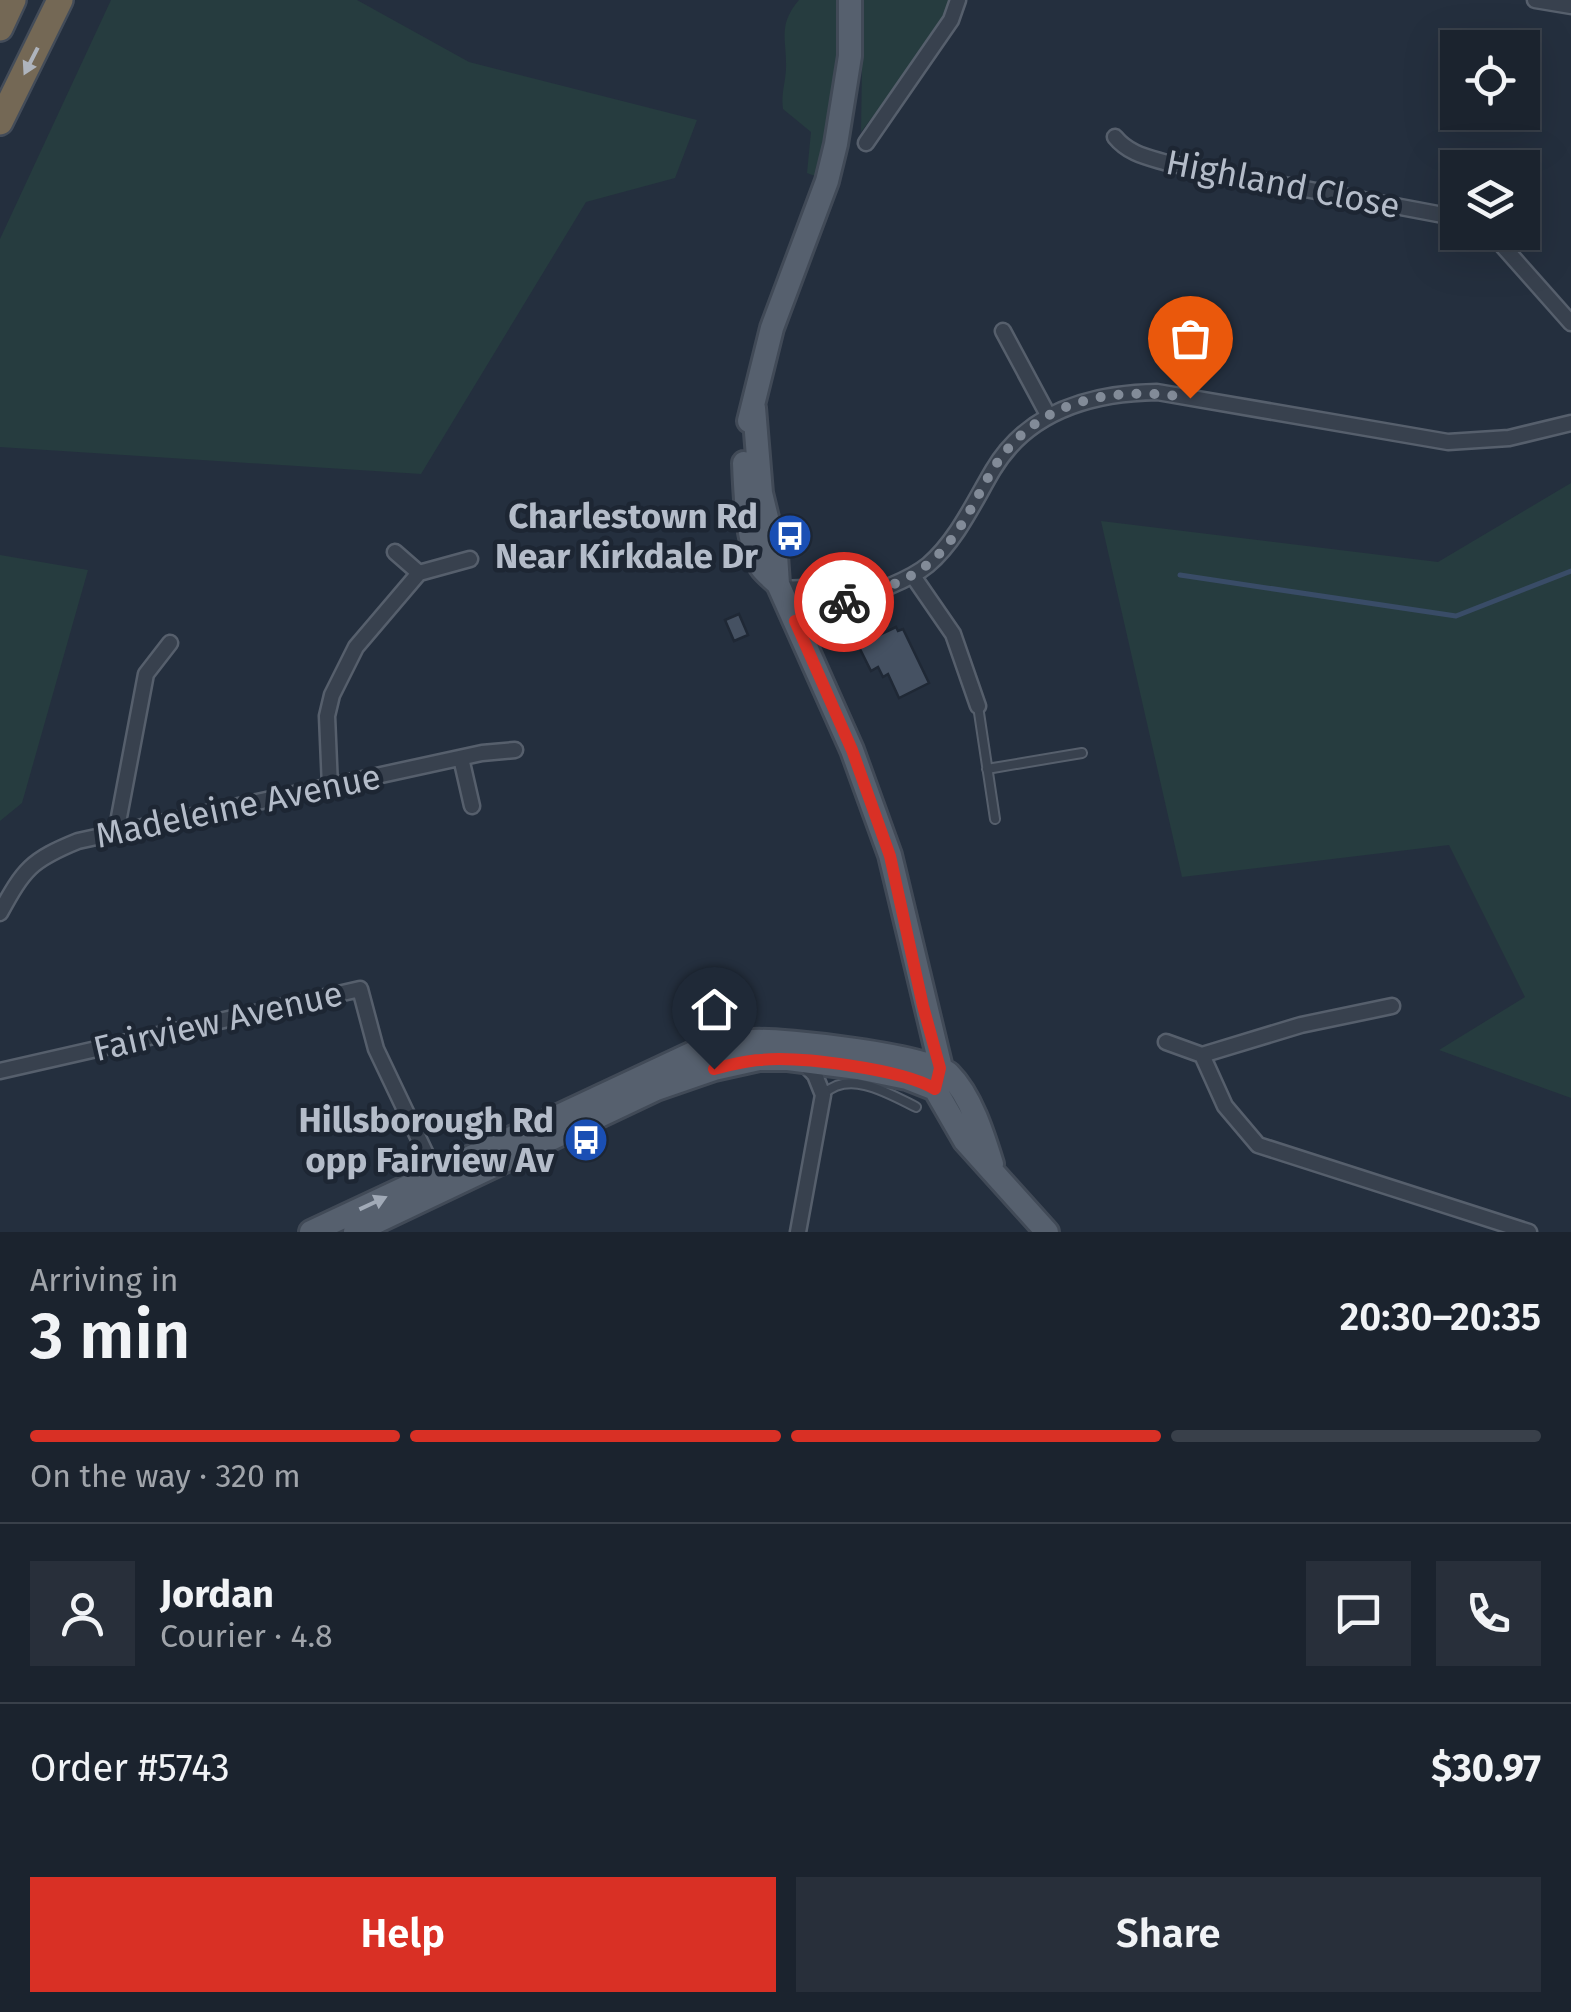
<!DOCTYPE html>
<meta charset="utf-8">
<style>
:root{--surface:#1b232e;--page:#282f3a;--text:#f1f3f6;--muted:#a0a4aa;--line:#39404a;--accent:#d93025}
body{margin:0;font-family:"Fira Sans",sans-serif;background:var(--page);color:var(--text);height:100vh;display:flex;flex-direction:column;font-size:38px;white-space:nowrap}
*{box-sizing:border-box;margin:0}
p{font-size:32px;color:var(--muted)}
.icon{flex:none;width:55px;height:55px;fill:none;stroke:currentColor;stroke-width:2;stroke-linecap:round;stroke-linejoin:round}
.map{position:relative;height:1232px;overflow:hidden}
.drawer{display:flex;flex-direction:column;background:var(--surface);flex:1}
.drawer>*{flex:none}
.controls{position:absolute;left:1440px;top:30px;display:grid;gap:20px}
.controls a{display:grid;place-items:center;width:100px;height:100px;border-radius:0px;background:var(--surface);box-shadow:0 10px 40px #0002,0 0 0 2px var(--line);font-size:50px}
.pin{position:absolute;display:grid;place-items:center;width:85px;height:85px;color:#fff;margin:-102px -42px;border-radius:50% 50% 50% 0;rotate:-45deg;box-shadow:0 0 10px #0007}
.pin .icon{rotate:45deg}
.courier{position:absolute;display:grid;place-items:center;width:100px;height:100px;margin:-50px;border:8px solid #d93025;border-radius:50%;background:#fff;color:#222;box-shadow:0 2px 12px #0007}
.headline em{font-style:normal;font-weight:600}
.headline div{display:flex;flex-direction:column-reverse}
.headline{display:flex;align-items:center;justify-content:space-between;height:170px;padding:0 30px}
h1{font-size:65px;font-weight:600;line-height:75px}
.bar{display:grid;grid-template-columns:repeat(4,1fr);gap:15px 10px;align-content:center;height:120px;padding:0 30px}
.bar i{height:12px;border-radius:8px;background:var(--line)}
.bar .selected{background:var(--accent)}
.bar p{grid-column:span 4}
.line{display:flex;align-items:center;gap:25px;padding:0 30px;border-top:2px solid var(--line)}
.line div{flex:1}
.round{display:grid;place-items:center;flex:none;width:105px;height:105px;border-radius:0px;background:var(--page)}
.primary-button{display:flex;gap:20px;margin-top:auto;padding:20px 30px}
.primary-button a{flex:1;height:115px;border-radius:0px;background:var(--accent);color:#fff;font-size:40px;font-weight:600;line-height:115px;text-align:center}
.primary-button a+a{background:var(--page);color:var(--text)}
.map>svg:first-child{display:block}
.green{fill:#263c3f}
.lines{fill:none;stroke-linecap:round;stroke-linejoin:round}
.stream{stroke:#394c67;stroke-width:5}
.building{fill:#455162;stroke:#1f2835;stroke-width:2.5}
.lane-casing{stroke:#565f6c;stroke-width:12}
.street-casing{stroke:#565f6c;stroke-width:19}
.primary-casing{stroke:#414a57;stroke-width:28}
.highway-casing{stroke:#434c59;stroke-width:30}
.lane{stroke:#38414e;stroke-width:8}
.street{stroke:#38414e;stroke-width:14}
.primary{stroke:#56606e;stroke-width:22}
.highway{stroke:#746855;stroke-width:25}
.oneway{fill:#aeb4bd}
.oneway2{fill:#a1aab7}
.done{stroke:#828b98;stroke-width:10;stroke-dasharray:0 18}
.route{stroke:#d93025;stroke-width:12}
.labels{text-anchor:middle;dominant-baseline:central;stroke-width:9;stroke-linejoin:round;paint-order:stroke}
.street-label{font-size:35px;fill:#b4bcc9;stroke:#1d2633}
.poi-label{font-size:35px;font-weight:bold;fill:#b4bcc9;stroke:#1d2633;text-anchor:end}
</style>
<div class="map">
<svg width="1571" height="1232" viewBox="0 0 1571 1232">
<rect width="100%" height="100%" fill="#242f3e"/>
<path class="green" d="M 111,0 L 357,0 L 469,62 L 697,120 L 675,178 L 586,202 L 421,474 L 0,447 L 0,239 Z
M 799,0 L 842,0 L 846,28 L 820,173 L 815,176 L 807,173 L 811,132 L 783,109 C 781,94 785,85 786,69 C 787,39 777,26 799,0 Z
M 863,0 L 953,0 L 955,9 L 861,132 Z
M 1571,483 L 1571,1098 L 1439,1050 L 1525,997 L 1449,845 L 1182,877 L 1101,521 L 1438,562 Z
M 0,555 L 88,570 L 22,803 L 0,821 Z"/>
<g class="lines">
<path class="stream" d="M 1180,575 L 1456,616 L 1571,571"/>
</g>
<path class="building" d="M 739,614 L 748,635 L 734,641 L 725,620 Z
M 896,627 L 898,631 L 903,629 L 929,683 L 899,698 L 888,674 L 883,677 L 878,667 L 871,671 L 858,645 Z"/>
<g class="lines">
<defs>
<path id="lane" d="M 978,706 L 995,819
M 987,769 L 1082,753
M 824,1094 C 849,1069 890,1094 916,1107"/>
<path id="street" d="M 1535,0 L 1571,6
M 1115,137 C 1129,154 1147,157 1167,163 L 1443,215 L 1458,221
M 866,143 L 951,20 L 958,0
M 1483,232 L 1501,244 L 1571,323
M 1003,331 L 1048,415
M 395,552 L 419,573
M 913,576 L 953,634 L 978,706
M 780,589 L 805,588 L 856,597
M 795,621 C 832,604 899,589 928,565 C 957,540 974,502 993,470 C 1028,411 1092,393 1157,392 L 1448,442 L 1509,438 L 1571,423
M 461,758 L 472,806
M 330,787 L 327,716 L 332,695 L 356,647 L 419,573 L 470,559
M 116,833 L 146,674 L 170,643
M 0,913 C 24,869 31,860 78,841 L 482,753 L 515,750
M 1392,1006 L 1301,1025 L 1202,1055 L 1225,1106 L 1258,1145 L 1529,1232
M 1166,1042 L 1202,1055
M 0,1071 L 360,989 L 376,1049 L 435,1173
M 798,1232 L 823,1095 L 815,1075 L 802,1061"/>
<path id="primary" d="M 754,408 L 761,493 L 776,555 L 778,584 L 852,750 L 890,855 L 941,1068 L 939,1076
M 749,421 L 772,328 L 827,181 L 836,144 L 850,56 L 850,0
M 744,463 C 745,489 747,544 761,567 C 765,573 773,579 778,584
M 311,1232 L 693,1053 C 713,1048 733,1043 753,1041 C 783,1039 930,1056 949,1074 C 971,1096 983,1135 992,1164
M 355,1232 L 656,1089 L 714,1069 L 759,1059 L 788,1059 L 858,1068 L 907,1078 L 935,1089 L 965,1141 L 1047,1232"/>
<path id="highway" d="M 0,28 L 13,0
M 0,122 L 60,0"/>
</defs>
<use href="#lane" class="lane-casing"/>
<use href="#street" class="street-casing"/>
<use href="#primary" class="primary-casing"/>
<use href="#highway" class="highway-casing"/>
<use href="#lane" class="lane"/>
<use href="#street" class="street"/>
<use href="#primary" class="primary"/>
<use href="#highway" class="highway"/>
</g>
<defs><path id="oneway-solid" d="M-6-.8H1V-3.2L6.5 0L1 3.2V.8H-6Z" transform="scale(2.5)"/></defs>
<use class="oneway" href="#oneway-solid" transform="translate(31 61) rotate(117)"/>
<use class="oneway2" href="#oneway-solid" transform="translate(373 1203) rotate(-25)"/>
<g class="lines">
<path class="done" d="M 844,602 C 872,592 906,583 928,564 C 958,540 974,501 993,469 C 1037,399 1113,385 1190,398"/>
<path class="route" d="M 714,1069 C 729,1065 744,1061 760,1060 C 799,1056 902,1069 935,1089 L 940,1068 L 923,1006 L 890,856 L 852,750 L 795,621 L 844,602"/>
</g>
<defs>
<symbol id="bus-disc" viewBox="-11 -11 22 22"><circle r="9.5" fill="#1a4fb4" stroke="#1d2633"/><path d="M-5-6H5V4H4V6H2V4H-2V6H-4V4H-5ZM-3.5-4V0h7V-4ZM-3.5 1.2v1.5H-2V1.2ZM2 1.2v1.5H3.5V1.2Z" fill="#fff"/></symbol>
</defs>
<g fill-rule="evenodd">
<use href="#bus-disc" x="765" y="511" width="50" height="50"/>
<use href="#bus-disc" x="561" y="1115" width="50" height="50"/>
</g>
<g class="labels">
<g class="street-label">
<text transform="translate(1283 184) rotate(11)">Highland Close</text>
<text transform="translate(238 806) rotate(-12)">Madeleine Avenue</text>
<text transform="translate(218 1021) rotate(-13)">Fairview Avenue</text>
</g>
<g class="poi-label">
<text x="758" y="516">Charlestown Rd<tspan x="758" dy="40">Near Kirkdale Dr</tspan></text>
<text x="554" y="1120">Hillsborough Rd<tspan x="554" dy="40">opp Fairview Av</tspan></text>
</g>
</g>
</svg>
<div class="controls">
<a><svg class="icon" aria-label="locate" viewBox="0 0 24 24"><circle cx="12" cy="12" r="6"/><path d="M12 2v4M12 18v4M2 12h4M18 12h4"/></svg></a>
<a><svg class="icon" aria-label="layers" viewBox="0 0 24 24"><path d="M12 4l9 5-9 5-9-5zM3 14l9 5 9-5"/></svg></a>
</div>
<div class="pin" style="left:1190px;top:398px;background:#ea580c"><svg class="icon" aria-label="bag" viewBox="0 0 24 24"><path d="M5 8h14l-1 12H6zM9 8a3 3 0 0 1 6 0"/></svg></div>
<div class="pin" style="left:714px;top:1069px;background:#1f2937"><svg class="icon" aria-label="home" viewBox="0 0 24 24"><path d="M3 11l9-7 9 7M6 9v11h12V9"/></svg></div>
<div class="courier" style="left:844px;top:602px"><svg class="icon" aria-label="bike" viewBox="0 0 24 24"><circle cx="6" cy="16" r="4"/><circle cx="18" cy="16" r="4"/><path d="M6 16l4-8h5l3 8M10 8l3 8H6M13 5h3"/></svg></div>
</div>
<section class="drawer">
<div class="headline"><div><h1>3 min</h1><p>Arriving in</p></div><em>20:30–20:35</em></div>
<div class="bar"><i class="selected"></i><i class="selected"></i><i class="selected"></i><i></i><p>On the way · 320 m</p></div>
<div class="line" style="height:180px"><a class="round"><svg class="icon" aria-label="person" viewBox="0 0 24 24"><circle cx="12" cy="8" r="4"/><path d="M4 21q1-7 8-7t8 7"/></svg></a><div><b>Jordan</b><p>Courier · 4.8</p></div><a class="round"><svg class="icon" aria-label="chat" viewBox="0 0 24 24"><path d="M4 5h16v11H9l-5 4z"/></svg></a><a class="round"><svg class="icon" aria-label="phone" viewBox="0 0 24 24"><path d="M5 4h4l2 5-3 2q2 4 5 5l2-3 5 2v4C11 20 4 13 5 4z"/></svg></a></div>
<div class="line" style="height:130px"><div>Order #5743</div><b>$30.97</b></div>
<div class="primary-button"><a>Help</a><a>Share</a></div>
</section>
